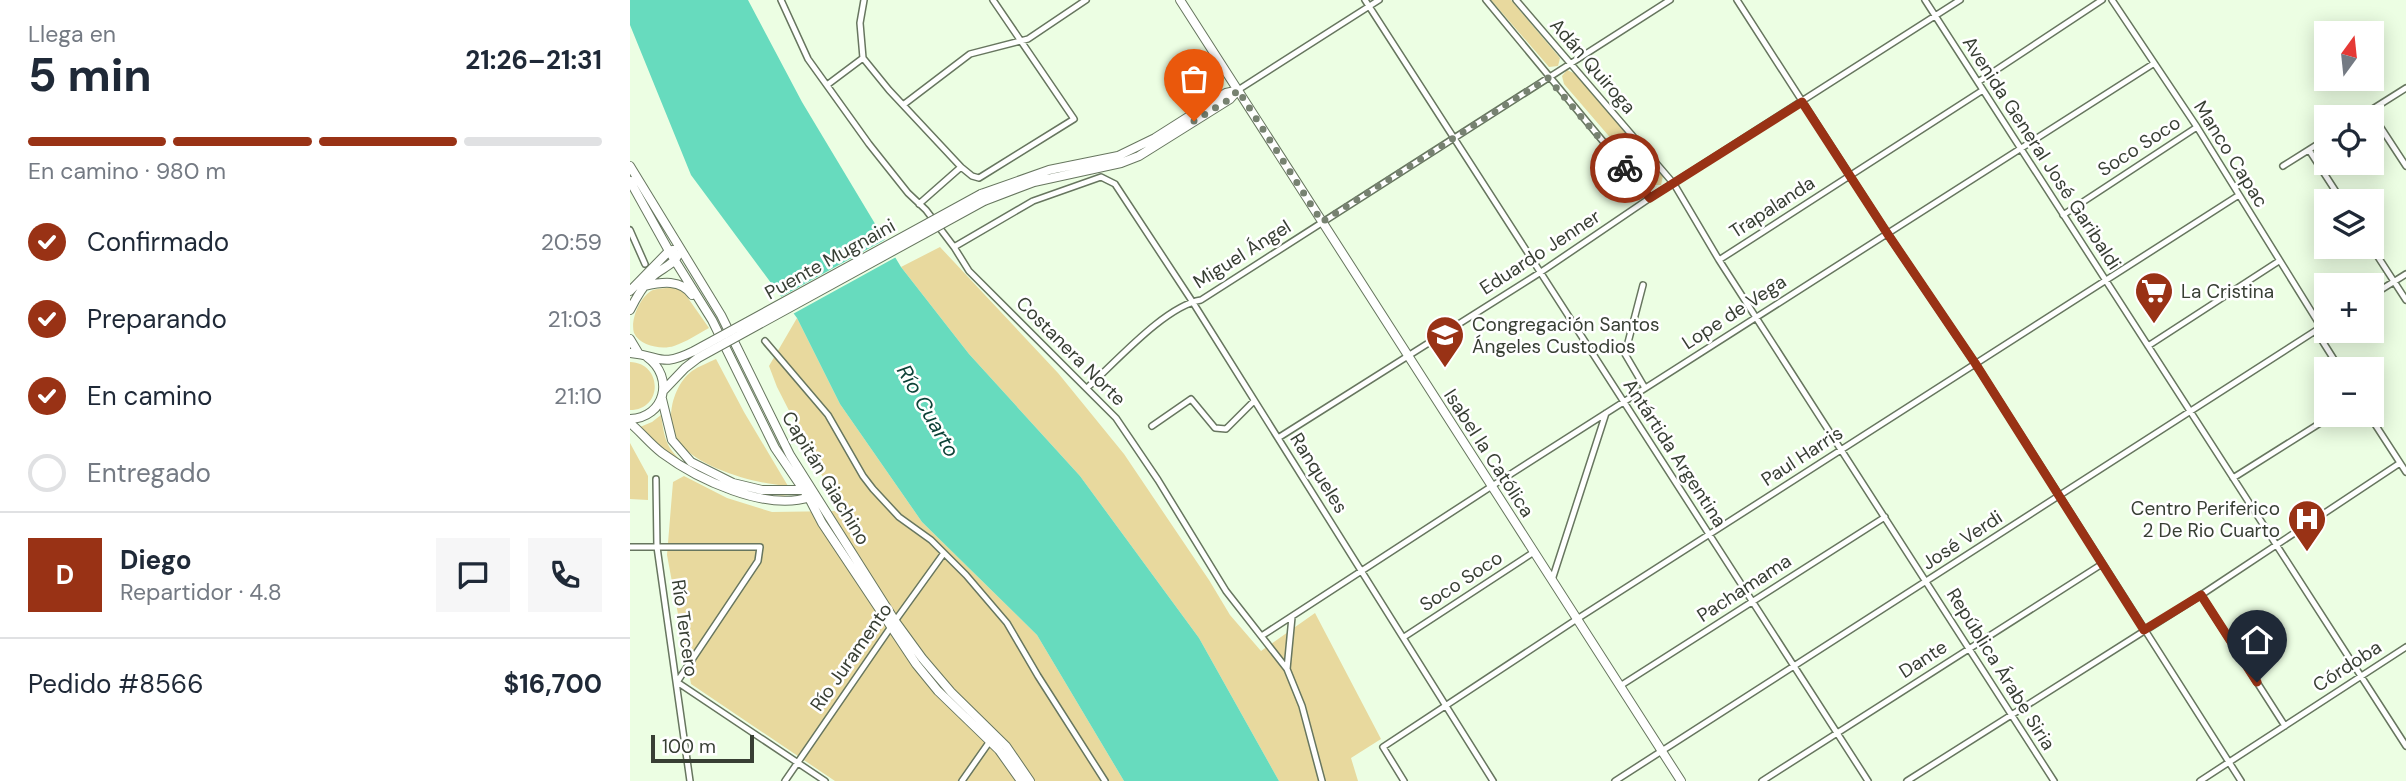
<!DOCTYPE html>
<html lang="es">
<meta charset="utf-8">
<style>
:root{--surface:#fff;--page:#f6f6f7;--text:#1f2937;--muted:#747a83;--line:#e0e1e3;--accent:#993215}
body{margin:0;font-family:"DM Sans",sans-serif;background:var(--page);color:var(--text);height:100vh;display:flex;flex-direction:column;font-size:26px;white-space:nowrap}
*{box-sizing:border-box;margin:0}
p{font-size:23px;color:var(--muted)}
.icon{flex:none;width:38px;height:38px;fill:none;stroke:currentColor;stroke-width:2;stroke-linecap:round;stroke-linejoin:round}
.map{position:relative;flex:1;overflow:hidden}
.side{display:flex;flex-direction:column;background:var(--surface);width:630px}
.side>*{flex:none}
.needle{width:46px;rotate:15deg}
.tools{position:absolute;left:1684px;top:21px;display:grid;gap:14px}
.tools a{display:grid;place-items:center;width:70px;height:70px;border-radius:0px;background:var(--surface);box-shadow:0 4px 18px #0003;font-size:35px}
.scale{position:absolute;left:21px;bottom:18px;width:103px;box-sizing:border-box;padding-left:7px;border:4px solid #383f34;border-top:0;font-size:19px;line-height:24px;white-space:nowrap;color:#383f34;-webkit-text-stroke:5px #fff;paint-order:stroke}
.pin{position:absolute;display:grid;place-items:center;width:60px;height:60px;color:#fff;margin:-72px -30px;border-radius:50% 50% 50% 0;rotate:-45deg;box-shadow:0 0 7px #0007}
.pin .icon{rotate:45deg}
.courier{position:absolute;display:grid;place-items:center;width:70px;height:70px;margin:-35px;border:5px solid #993215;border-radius:50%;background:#fff;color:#222;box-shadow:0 2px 9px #0007}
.head em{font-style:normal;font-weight:700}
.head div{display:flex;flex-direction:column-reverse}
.head{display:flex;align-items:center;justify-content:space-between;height:119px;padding:0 28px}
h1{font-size:46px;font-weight:700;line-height:52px}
.bar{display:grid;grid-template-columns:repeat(4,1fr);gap:10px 7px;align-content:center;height:84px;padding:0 28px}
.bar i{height:9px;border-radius:5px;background:var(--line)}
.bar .active{background:var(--accent)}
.bar p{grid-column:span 4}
.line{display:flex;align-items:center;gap:18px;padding:0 28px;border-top:2px solid var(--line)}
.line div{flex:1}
.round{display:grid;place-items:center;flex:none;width:74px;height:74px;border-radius:0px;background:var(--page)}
ol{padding:0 28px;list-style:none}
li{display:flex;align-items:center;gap:21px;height:77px}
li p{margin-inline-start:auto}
li .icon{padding:7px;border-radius:50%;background:var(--accent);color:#fff;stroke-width:4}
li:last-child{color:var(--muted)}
li i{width:38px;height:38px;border:4px solid var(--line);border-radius:50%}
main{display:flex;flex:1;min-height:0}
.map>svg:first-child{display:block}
.green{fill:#e8d99e}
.water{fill:#67dbbe}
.pier{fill:#ecfee3}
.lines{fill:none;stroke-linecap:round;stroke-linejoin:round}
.street-casing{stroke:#67765f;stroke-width:8}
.secondary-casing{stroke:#67765f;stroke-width:10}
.street{stroke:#fff;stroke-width:5}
.secondary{stroke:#fff;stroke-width:8}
.secondary-bridge-casing{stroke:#67765f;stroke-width:10;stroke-linecap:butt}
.secondary-bridge{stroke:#fff;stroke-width:8}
.done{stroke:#778271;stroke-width:7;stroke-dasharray:0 12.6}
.route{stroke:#993215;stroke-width:9}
.labels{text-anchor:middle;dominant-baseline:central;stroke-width:5;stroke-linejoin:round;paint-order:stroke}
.street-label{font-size:19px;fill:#383f34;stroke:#fff}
.poi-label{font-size:19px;fill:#383f34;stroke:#fff;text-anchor:start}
.water-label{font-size:21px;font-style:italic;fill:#0d4237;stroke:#fff}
</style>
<main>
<section class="side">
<div class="head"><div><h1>5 min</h1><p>Llega en</p></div><em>21:26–21:31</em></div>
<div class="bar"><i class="active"></i><i class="active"></i><i class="active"></i><i></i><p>En camino · 980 m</p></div>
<ol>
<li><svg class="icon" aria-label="check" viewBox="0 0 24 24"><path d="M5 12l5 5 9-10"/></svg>Confirmado<p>20:59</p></li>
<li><svg class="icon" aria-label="check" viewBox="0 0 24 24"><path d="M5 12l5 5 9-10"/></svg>Preparando<p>21:03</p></li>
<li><svg class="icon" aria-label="check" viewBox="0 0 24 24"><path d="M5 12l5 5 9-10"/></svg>En camino<p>21:10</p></li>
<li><i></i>Entregado</li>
</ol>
<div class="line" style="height:126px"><b class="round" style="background:var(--accent);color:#fff">D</b><div><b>Diego</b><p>Repartidor · 4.8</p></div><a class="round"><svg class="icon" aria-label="chat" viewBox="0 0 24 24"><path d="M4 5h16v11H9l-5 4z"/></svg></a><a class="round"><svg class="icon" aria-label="phone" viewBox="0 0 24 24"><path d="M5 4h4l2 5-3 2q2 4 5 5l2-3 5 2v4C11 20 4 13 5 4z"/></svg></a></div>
<div class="line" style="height:91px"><div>Pedido #8566</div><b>$16,700</b></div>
</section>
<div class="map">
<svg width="1776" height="781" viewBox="0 0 1776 781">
<rect width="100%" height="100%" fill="#ecfee3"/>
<path class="green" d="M 861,0 L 881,0 L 930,58 L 928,66 L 919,67 Z
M 937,70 L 946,74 L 1033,176 L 1031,185 L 1021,185 L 934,84 L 932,76 Z
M 310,247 L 428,373 L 494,454 L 579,580 L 600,615 L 631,651 L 685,613 L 751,739 L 721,758 L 728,781 L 649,781 L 569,638 L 450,476 L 339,354 L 271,267 Z
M 45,287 L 53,291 L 79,328 C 68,334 56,342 44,346 C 32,350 10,346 4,333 C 0,320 10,296 23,290 C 30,288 38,288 45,287 Z
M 167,318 L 210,404 L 292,522 L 407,635 L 494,781 L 205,781 L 61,684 L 37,555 L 43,482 L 54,476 L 97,498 L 142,512 L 210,511 L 147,387 L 139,366 Z
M 86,359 L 114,412 L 158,486 C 126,484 72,469 50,444 C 33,424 42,386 62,371 C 69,366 78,363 86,359 Z
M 0,362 C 33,363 33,410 0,410 Z
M 31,415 C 33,427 34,441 42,451 C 67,484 126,491 164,497 C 102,492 52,475 10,427 L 22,422 Z
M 0,443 L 18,476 L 18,500 L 0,499 Z"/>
<path class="water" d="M 0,0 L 118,0 L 172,102 L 271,267 L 339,354 L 450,476 L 569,638 L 649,781 L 494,781 L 407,635 L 292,522 L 210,404 L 167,318 L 61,175 L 0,25 Z"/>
<path class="pier" d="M 258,238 L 268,256 L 161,315 L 149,298 Z"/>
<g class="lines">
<defs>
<path id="street" d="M 151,0 L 178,59 L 239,144 L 278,193 L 296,210 L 324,247 L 339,271 L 486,418 L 528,480 L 596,591 L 657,669 L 672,706 L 692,781
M 234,0 L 230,23 L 233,58 L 259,90 L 331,167 L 342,176 L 349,178 L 444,119 L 363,0
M 735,0 L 1238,781
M 856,0 L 1020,198
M 886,0 L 1044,184 L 1089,260 L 1424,781
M 1107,0 L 1257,233 L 1345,363 L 1611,781
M 1295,0 L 1776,746
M 1482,0 L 1567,127 L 1691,327
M 1348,82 L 1472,0
M 197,85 L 233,58
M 608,90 L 749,0
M 273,105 L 340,54 L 398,39 L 456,0
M 1740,111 L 1776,166
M 1730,117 L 1776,88
M 1679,150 L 1712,201
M 1653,166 L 1696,139
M 289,204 L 331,167
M 1433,215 L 1567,127
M 0,230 L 15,264
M 1741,246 L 1776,300
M 324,247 L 403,201 L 471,177 L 485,184 L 562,301 L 863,781
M 1089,260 L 1353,90
M 1013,285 L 995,354 L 1015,388
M 1741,296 L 1776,274
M 1686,331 L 1710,369
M 135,341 L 198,415 L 233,476 L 243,489 L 269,517 L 301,540 L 336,575 L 377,623 L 408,676 L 475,781
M 1518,346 L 1649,261
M 458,387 C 486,362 535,306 571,300 L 1040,0
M 1739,415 L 1776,472
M 522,426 L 561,399 L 585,428 L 596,429 L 624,401
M 648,438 L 911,272 L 1020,198 L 1330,0
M 1603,478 L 1703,415
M 26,479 L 27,547 L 60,781
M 0,547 L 130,547 L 128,561 L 47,682
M 922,580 L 976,413
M 1571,595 L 1655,726
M 633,635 L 862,486 L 1523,64
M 774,637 L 904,552
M 657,669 L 662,617
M 47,682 L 195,781
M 990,686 L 1255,517
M 155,781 L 265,621 L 314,553
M 332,781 L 360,741
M 774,781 L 753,747 L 947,619 L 1609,195
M 985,781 L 1696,324
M 1132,781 L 1472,564
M 1277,781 L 1571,595 L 1770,463
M 1570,781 L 1776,647"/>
<path id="secondary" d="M 550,0 L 1051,781
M 0,166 L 91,315 L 160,455 L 265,621 L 292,658 L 321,692 L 376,746 L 400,781
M 0,181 L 39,251 L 82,320 L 145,448 L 179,498 L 192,523 L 286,664 L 308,691 L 369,750 L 391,781
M 351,194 L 419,170 L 488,156 L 525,138 L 596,93 L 605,91
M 354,201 L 404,182 L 491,163 L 509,156 L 600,99 L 608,90
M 14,286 C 32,282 51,279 62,295
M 0,291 L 39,251 L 43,250
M 0,310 C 6,298 13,286 22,277 C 30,269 44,265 48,255
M 0,339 L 9,354
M 0,353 C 33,356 29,368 64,351
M 34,390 L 55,368 L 68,358
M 32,399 L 42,440 L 61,462 L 103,483 L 132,490 L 175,490
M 0,419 C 35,418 45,377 17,357
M 0,423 C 11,432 20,444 32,453 C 67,479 136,512 180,497"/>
</defs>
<use href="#street" class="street-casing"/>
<use href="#secondary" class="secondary-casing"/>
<use href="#street" class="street"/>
<use href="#secondary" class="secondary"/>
<defs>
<path id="secondary-bridge" d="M 64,351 L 351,194
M 68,358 L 354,201"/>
</defs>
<use href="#secondary-bridge" class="secondary-bridge-casing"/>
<use href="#secondary-bridge" class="secondary-bridge"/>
</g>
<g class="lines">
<path class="done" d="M 564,121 L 600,99 L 608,90 L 692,222 L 918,78 L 995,168"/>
<path class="route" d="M 995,168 L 1020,198 L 1172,102 L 1257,233 L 1345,363 L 1514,630 L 1571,595 L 1627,682"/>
</g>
<defs>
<symbol id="supermarket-pin" viewBox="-11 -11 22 30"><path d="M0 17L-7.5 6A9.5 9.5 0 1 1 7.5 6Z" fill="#993215" stroke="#fff"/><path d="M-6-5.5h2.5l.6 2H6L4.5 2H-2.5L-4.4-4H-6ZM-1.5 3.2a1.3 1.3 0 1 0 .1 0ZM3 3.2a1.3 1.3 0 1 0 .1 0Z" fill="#fff"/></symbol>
<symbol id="school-pin" viewBox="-11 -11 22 30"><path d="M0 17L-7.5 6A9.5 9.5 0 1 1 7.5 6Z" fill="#993215" stroke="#fff"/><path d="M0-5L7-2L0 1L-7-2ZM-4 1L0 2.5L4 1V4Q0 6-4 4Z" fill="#fff"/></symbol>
<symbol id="hospital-pin" viewBox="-11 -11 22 30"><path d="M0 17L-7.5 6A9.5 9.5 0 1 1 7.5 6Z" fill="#993215" stroke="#fff"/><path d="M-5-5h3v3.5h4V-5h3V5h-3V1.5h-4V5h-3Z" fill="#fff"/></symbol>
</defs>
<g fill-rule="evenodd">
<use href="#supermarket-pin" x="1502" y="269" width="44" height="60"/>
<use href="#school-pin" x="793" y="313" width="44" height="60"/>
<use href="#hospital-pin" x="1655" y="497" width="44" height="60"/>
</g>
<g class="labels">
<g class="street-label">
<text transform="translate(963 66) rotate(49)">Adán Quiroga</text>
<text transform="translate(1509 146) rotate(-33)">Soco Soco</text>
<text transform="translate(1412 153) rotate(57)">Avenida General José Garibaldi</text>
<text transform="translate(1601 154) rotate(58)">Manco Capac</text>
<text transform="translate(1142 207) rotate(-33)">Trapalanda</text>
<text transform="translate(910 252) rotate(-33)">Eduardo Jenner</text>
<text transform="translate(612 254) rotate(-32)">Miguel Ángel</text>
<text transform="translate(200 259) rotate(-29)">Puente Mugnaini</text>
<text transform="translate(1104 312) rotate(-33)">Lope de Vega</text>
<text transform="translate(441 351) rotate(45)">Costanera Norte</text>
<text transform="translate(859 453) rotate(57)">Isabel la Católica</text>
<text transform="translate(1045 453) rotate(57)">Antártida Argentina</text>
<text transform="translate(1172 456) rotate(-33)">Paul Harris</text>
<text transform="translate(689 473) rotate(58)">Ranqueles</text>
<text transform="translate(196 478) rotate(59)">Capitán Giachino</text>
<text transform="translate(1332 540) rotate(-33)">José Verdi</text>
<text transform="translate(831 581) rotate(-33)">Soco Soco</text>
<text transform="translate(1114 588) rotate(-33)">Pachamama</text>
<text transform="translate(55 628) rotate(82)">Río Tercero</text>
<text transform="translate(221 657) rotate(-55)">Río Juramento</text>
<text transform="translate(1293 659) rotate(-33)">Dante</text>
<text transform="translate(1717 666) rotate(-33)">Córdoba</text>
<text transform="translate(1371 669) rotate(58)">República Árabe Siria</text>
</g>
<g class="poi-label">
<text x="1551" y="291">La Cristina</text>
<text x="842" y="324">Congregación Santos<tspan x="842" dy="22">Ángeles Custodios</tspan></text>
<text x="1650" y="508" text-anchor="end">Centro Periferico<tspan x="1650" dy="22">2 De Rio Cuarto</tspan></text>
</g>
<g class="water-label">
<text transform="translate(298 411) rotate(60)">Río Cuarto</text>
</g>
</g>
</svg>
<div class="tools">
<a><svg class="needle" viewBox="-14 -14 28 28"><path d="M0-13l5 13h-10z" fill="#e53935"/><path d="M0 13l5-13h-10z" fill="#747a83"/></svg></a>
<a><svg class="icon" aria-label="locate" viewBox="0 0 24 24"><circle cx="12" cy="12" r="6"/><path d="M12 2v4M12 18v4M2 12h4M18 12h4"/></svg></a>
<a><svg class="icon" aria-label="layers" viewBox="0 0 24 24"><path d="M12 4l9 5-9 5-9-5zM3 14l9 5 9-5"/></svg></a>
<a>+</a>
<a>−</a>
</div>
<div class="scale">100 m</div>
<div class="pin" style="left:564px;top:121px;background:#ea580c"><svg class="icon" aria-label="bag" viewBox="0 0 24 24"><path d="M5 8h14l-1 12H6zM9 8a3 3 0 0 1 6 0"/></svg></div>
<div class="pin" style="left:1627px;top:682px;background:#1f2937"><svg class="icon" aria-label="home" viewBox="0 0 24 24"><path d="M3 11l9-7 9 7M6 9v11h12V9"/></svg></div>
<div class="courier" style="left:995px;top:168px"><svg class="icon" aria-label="bike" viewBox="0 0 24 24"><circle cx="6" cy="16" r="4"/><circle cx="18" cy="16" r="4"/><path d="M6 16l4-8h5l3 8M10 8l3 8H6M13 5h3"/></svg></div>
</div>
</main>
